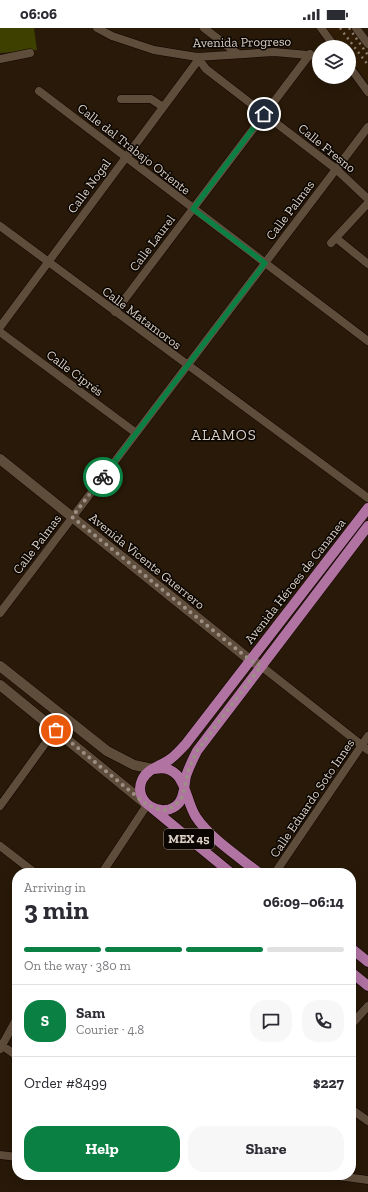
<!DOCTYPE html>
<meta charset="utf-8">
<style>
:root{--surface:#fff;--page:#f7f7f7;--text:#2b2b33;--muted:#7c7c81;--line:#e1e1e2;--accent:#0b8043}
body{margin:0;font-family:"Zilla Slab",serif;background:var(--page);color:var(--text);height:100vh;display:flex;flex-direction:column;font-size:15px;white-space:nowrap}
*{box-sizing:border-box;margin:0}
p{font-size:13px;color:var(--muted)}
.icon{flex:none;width:22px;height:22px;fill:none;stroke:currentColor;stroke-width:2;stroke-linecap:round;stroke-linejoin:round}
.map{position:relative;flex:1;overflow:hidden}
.details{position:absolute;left:12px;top:840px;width:344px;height:312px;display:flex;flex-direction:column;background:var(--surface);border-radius:16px;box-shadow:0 4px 16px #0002}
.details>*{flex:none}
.controls{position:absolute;left:312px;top:12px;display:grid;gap:8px}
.controls a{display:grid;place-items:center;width:44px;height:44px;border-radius:50%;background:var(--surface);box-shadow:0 4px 16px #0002;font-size:20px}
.pin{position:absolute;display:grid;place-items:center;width:34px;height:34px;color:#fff;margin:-17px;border:2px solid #fff;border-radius:50%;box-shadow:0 1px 4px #0007}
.courier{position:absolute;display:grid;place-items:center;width:40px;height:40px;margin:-20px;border:3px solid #0b8043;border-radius:50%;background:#fff;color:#222;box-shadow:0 1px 5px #0007}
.overview em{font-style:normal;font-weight:800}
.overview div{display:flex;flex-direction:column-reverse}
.overview{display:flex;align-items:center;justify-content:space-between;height:68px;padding:0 12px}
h1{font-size:26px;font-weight:800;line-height:30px}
.bar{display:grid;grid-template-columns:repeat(4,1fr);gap:6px 4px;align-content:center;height:48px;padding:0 12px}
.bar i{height:5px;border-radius:3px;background:var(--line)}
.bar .on{background:var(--accent)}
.bar p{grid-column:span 4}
.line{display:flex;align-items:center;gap:10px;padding:0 12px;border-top:1px solid var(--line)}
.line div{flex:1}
.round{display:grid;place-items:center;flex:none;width:42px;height:42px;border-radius:16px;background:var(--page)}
.primary-button{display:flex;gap:8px;margin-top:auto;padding:8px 12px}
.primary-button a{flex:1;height:46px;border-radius:16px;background:var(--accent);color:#fff;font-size:16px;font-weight:800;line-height:46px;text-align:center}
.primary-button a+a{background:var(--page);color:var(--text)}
.status{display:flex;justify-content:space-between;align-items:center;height:28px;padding:0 20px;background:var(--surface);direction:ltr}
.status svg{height:11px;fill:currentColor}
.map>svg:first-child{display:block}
.built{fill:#311d06}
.green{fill:#3e4000}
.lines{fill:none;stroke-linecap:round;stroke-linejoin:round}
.minor-casing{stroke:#100400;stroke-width:9}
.tertiary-casing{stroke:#100400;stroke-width:11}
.primary-casing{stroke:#100400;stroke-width:11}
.minor{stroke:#5f4d3b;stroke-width:8}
.tertiary{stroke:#5f4d3b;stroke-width:10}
.primary{stroke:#b173a2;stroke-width:10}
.rail{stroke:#8a7d70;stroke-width:2.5;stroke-dasharray:2 4;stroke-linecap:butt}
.done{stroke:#9c9084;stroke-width:4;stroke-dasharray:0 7.2}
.route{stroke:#0b8043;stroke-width:5}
.labels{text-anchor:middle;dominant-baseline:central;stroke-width:3;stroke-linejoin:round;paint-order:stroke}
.shield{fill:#0b0602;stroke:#9d938b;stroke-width:1}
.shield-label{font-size:12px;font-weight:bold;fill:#dbd0c6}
.street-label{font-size:13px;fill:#dbd0c6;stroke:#0b0602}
.quarter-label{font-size:15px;letter-spacing:1px;fill:#dbd0c6;stroke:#0b0602}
</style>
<div class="status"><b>06:06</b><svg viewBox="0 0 49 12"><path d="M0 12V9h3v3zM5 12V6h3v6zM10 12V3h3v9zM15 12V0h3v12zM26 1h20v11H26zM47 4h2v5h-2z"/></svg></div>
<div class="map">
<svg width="368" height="1164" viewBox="0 0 368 1164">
<rect width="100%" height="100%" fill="#281908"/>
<path class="built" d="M 326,0 L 352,0 L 368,20 L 368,55 L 349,29 L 349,19 L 341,19 Z"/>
<path class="green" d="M 0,0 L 34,0 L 37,22 L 0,25 Z"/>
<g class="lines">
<defs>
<path id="minor" d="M 97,0 L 112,8 L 154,22 L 197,29 L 274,24 L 319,28
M 204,0 L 238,26
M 321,0 L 335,19
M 356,0 L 368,16
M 197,29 L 206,41 L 336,141 L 368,171
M 0,31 L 30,25
M 349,38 L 368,64
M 39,63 L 368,313
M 121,71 L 151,71 L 163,79
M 0,198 L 368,470
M 336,210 L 368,236
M 331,215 L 368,175
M 115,284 L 310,26
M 0,299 L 199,31
M 0,304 L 136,405
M 0,585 L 368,99
M 261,638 L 368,722
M 0,778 L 55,702
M 0,818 L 35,845
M 102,845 L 147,777
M 275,845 L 368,708
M 351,997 L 368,978
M 0,1016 L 17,1028
M 0,1021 L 17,990
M 351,1081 L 368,1093
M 0,1127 L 17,1129
M 331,1147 L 368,1152"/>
<path id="tertiary" d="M 0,431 L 250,632 L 261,638
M 0,638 L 107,723 L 134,737 L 153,741
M 0,657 L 146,776"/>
<path id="primary" d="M 368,480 L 185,717 C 180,722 175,728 169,732 C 160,738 147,741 142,752 C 132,774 163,793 179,775 C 185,767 184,757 186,748 C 189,739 193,731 197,723 L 368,498
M 155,741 C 163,739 171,741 177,747 C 186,756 188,777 196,789 C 210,810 239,829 259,845
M 152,780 L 231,845
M 351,920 L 368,934
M 351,944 L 368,958"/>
</defs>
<use href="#minor" class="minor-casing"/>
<use href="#tertiary" class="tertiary-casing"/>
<use href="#primary" class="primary-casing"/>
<use href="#minor" class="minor"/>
<use href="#tertiary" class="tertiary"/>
<use href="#primary" class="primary"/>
<path class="rail" d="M 340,0 L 368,37
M 349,0 L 368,27"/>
</g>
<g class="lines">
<path class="done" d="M 56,702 L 147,777 L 161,782 L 168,782 L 180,773 L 183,767 L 189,740 L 197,723 L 261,638 L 250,632 L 72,489 L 103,449"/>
<path class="route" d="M 103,449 L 265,235 L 193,181 L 264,86"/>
</g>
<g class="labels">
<rect class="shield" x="164" y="801" width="50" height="20" rx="3"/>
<g class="shield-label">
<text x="189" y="811">MEX 45</text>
</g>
<g class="street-label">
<text transform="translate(242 14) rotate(-1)">Avenida Progreso</text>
<text transform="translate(327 120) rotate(39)">Calle Fresno</text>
<text transform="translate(134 121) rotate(38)">Calle del Trabajo Oriente</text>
<text transform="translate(89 158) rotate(-54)">Calle Nogal</text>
<text transform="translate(290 182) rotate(-53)">Calle Palmas</text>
<text transform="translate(152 215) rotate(-53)">Calle Laurel</text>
<text transform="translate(142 290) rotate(37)">Calle Matamoros</text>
<text transform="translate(75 345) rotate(37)">Calle Ciprés</text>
<text transform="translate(37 516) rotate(-53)">Calle Palmas</text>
<text transform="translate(147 533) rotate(39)">Avenida Vicente Guerrero</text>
<text transform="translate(295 553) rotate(-52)">Avenida Héroes de Cananea</text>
<text transform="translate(312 770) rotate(-56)">Calle Eduardo Soto Innes</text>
</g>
<g class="quarter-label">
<text x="224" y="407">ALAMOS</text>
</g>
</g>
</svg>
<div class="controls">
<a><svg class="icon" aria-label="layers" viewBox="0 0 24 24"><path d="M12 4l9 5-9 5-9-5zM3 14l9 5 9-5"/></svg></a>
</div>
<div class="pin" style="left:56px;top:702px;background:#ea580c"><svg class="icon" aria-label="bag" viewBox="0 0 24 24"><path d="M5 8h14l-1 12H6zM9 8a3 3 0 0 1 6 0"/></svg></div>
<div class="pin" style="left:264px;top:86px;background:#1f2937"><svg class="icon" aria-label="home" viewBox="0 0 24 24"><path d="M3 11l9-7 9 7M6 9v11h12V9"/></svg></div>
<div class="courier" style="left:103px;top:449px"><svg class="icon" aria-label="bike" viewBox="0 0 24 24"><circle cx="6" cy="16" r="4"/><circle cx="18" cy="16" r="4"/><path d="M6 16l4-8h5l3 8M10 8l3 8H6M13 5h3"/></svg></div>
<section class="details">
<div class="overview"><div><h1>3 min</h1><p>Arriving in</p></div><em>06:09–06:14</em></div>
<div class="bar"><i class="on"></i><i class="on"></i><i class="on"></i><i></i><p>On the way · 380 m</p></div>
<div class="line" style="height:72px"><b class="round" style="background:var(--accent);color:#fff">S</b><div><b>Sam</b><p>Courier · 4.8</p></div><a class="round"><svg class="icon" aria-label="chat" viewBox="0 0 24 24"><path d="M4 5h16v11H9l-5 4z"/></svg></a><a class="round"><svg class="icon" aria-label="phone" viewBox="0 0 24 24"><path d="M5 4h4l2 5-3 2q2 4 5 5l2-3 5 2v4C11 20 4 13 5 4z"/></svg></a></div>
<div class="line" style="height:52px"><div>Order #8499</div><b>$227</b></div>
<div class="primary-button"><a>Help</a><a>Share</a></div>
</section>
</div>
